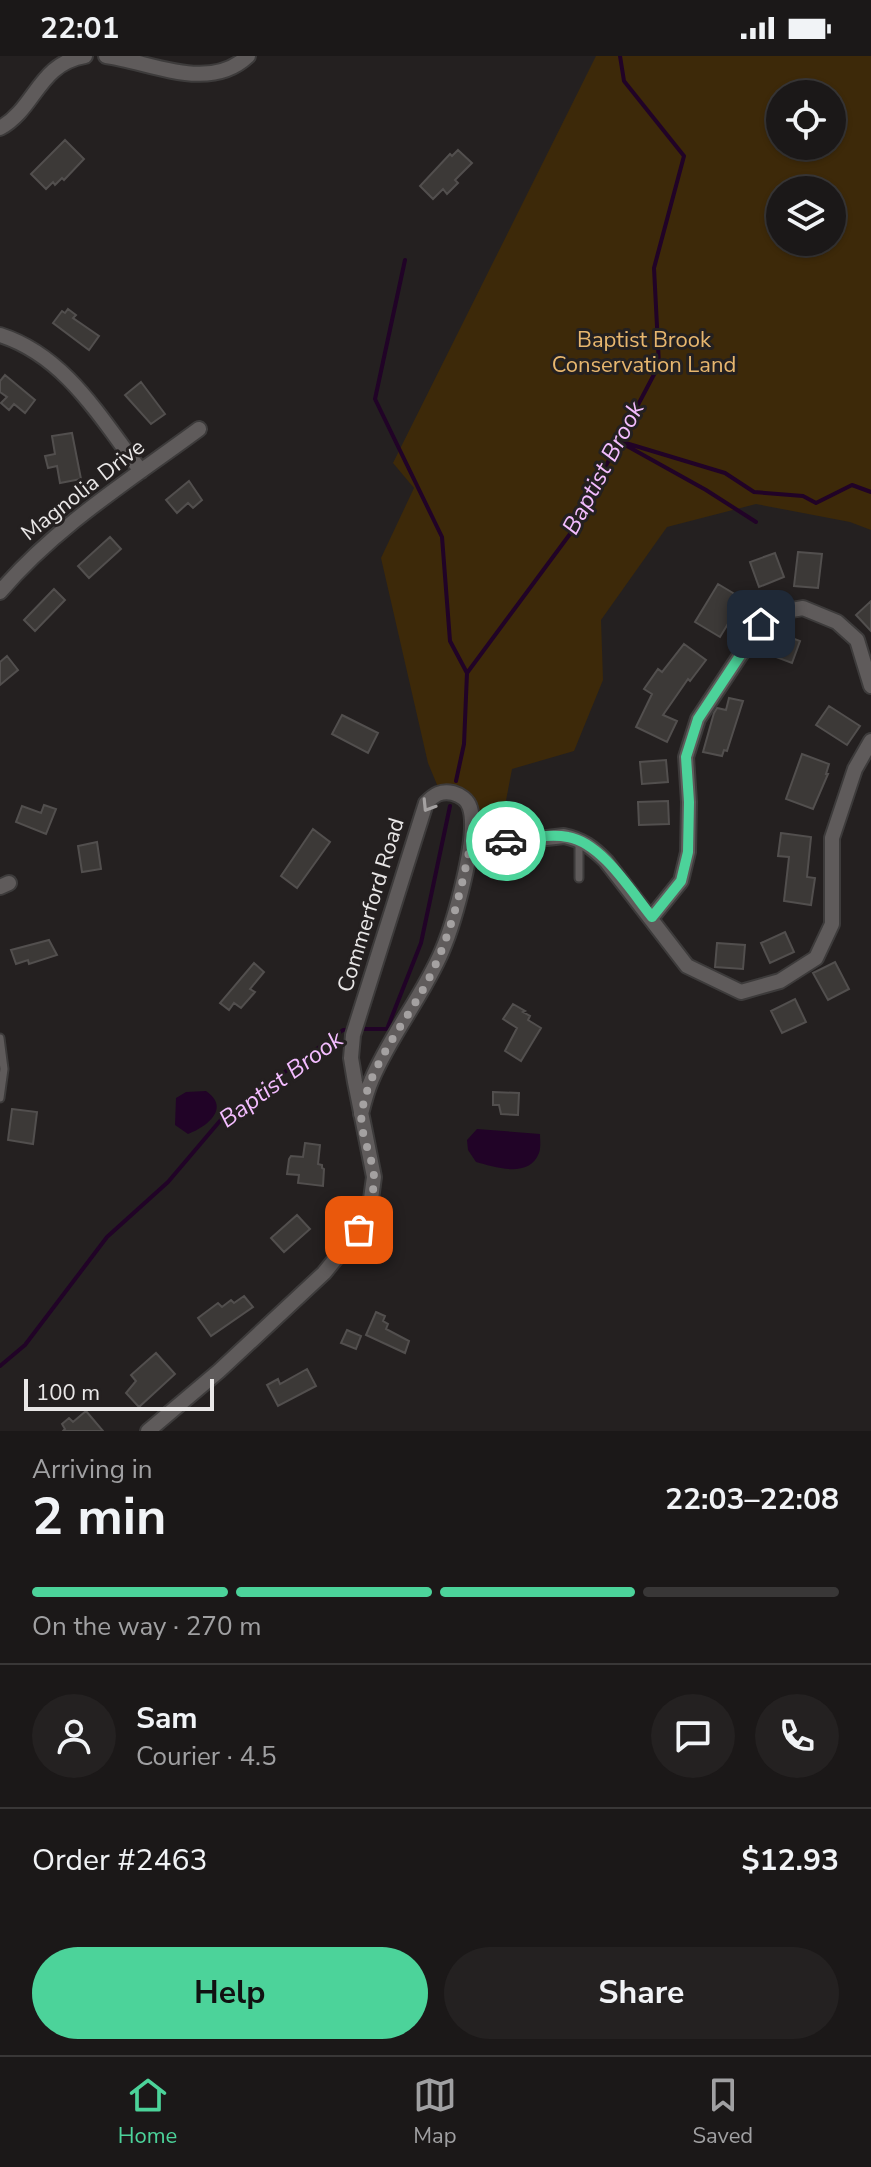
<!DOCTYPE html>
<meta charset="utf-8">
<style>
:root{--surface:#1b1818;--page:#242121;--text:#f1f3f6;--muted:#a0a0a2;--line:#393737;--accent:#4cd39a}
body{margin:0;font-family:"Nunito Sans",sans-serif;background:var(--page);color:var(--text);height:100vh;display:flex;flex-direction:column;font-size:30px;white-space:nowrap}
*{box-sizing:border-box;margin:0}
p{font-size:26px;color:var(--muted)}
.icon{flex:none;width:44px;height:44px;fill:none;stroke:currentColor;stroke-width:2;stroke-linecap:round;stroke-linejoin:round}
.map{position:relative;height:1375px;overflow:hidden}
.side{display:flex;flex-direction:column;background:var(--surface);flex:1}
.side>*{flex:none}
.controls{position:absolute;left:766px;top:24px;display:grid;gap:16px}
.controls a{display:grid;place-items:center;width:80px;height:80px;border-radius:50%;background:var(--surface);box-shadow:0 2px 6px #0004,0 0 0 2px var(--line);font-size:40px}
.scale{position:absolute;left:24px;bottom:20px;width:190px;box-sizing:border-box;padding-left:8px;border:4px solid #e9e7e7;border-top:0;font-size:22px;line-height:28px;white-space:nowrap;color:#e9e7e7;-webkit-text-stroke:6px #242020;paint-order:stroke}
.pin{position:absolute;display:grid;place-items:center;width:68px;height:68px;color:#fff;margin:-34px;border-radius:16px;box-shadow:0 4px 12px #0006}
.courier{position:absolute;display:grid;place-items:center;width:80px;height:80px;margin:-40px;border:6px solid #4cd39a;border-radius:50%;background:#fff;color:#222;box-shadow:0 2px 10px #0007}
.summary em{font-style:normal;font-weight:700}
.summary div{display:flex;flex-direction:column-reverse}
.summary{display:flex;align-items:center;justify-content:space-between;height:136px;padding:0 32px}
h1{font-size:52px;font-weight:700;line-height:60px}
.bar{display:grid;grid-template-columns:repeat(4,1fr);gap:12px 8px;align-content:center;height:96px;padding:0 32px}
.bar i{height:10px;border-radius:6px;background:var(--line)}
.bar .on{background:var(--accent)}
.bar p{grid-column:span 4}
.line{display:flex;align-items:center;gap:20px;padding:0 32px;border-top:2px solid var(--line)}
.line div{flex:1}
.round{display:grid;place-items:center;flex:none;width:84px;height:84px;border-radius:42px;background:var(--page)}
.action{display:flex;gap:16px;margin-top:auto;padding:16px 32px}
.action a{flex:1;height:92px;border-radius:48px;background:var(--accent);color:#111;font-size:32px;font-weight:700;line-height:92px;text-align:center}
.action a+a{background:var(--page);color:var(--text)}
.status{display:flex;justify-content:space-between;align-items:center;height:56px;padding:0 40px;background:var(--surface);direction:ltr}
.status svg{height:22px;fill:currentColor}
.tabs{display:flex;justify-content:space-around;align-items:center;height:112px;border-top:2px solid var(--line);background:var(--surface);font-size:22px;color:var(--muted)}
.tabs a{display:grid;justify-items:center;gap:4px}
.tabs .on{color:var(--accent)}
.map>svg:first-child{display:block}
.green{fill:#3d2909;fill-rule:evenodd}
.water{fill:#210327}
.lines{fill:none;stroke-linecap:round;stroke-linejoin:round}
.stream{stroke:#210327;stroke-width:4}
.building{fill:#3c3937;stroke:#524f4e;stroke-width:2}
.lane-casing{stroke:#3d3b3b;stroke-width:11}
.street-casing{stroke:#3d3b3b;stroke-width:18}
.lane{stroke:#5f5b5b;stroke-width:7}
.street{stroke:#5f5b5b;stroke-width:14}
.oneway{stroke:#a4a1a1}
.done{stroke:#a4a1a1;stroke-width:8;stroke-dasharray:0 14.4}
.route{stroke:#4cd39a;stroke-width:10}
.labels{text-anchor:middle;dominant-baseline:central;stroke-width:6;stroke-linejoin:round;paint-order:stroke}
.park-label{font-size:22px;fill:#e7b66e;stroke:#242020}
.street-label{font-size:22px;fill:#e9e7e7;stroke:#242020}
.water-label{font-size:24px;font-style:italic;fill:#f3bcfe;stroke:#242020}
</style>
<div class="status"><b>22:01</b><svg viewBox="0 0 49 12"><path d="M0 12V9h3v3zM5 12V6h3v6zM10 12V3h3v9zM15 12V0h3v12zM26 1h20v11H26zM47 4h2v5h-2z"/></svg></div>
<div class="map">
<svg width="871" height="1375" viewBox="0 0 871 1375">
<rect width="100%" height="100%" fill="#242020"/>
<path class="green" d="M 596,0 L 871,0 L 871,474 L 850,466 L 756,448 L 667,471 L 601,564 L 603,624 L 574,695 L 512,713 L 500,776 L 481,768 L 479,752 L 470,739 L 438,731 L 428,707 L 381,502 L 414,432 L 393,407 ZM 780,38 L 832,38 L 832,90 L 780,90 ZM 780,134 L 832,134 L 832,186 L 780,186 Z"/>
<path class="water" d="M 206,1035 C 231,1052 207,1071 188,1078 L 175,1069 L 176,1042 L 186,1036 Z
M 477,1073 L 540,1078 C 540,1083 541,1092 539,1097 C 529,1123 495,1111 476,1106 L 468,1094 L 467,1084 Z"/>
<g class="lines">
<path class="stream" d="M 405,204 L 375,343 L 442,481 L 450,585 L 467,617
M 619,385 L 725,417 L 754,436 L 803,440 L 816,447 L 852,429 L 871,436
M 627,390 L 706,434 L 756,466
M 456,725 L 464,688 L 467,617 L 570,478 L 659,309 L 654,212 L 684,100 L 624,25 L 620,0
M 359,973 L 387,973 L 421,887 L 450,750
M 0,1310 L 25,1289 L 107,1181 L 168,1126 L 225,1059 L 343,974 L 350,974"/>
</g>
<path class="building" d="M 65,84 L 84,103 L 64,124 L 62,122 L 55,129 L 53,126 L 46,133 L 31,118 Z
M 458,94 L 472,107 L 455,124 L 458,127 L 447,138 L 443,133 L 433,143 L 420,130 L 450,98 L 452,100 Z
M 68,253 L 76,259 L 73,262 L 99,280 L 89,294 L 53,267 L 62,255 L 65,257 Z
M 5,319 L 35,344 L 25,357 L 14,348 L 9,354 L 1,347 L 7,341 L 0,336 L 0,325 Z
M 141,326 L 165,358 L 151,368 L 125,339 Z
M 72,377 L 81,423 L 60,427 L 57,410 L 48,412 L 45,400 L 55,398 L 52,380 Z
M 189,425 L 202,444 L 193,452 L 188,447 L 177,457 L 166,444 Z
M 110,481 L 121,493 L 89,522 L 78,510 Z
M 798,496 L 822,498 L 818,532 L 794,530 Z
M 775,497 L 784,521 L 759,531 L 750,506 Z
M 718,528 L 743,543 L 720,581 L 695,566 Z
M 54,533 L 65,544 L 35,575 L 24,564 Z
M 871,545 L 871,575 L 856,559 Z
M 776,576 L 800,585 L 792,607 L 768,598 Z
M 684,588 L 706,604 L 690,625 L 688,623 L 663,659 L 677,665 L 667,686 L 636,671 L 652,638 L 644,633 L 658,613 L 662,616 Z
M 7,600 L 18,614 L 0,629 L 0,606 Z
M 729,642 L 743,645 L 727,695 L 724,694 L 722,700 L 703,696 L 714,657 L 717,652 L 726,654 Z
M 829,650 L 860,670 L 847,689 L 816,669 Z
M 342,659 L 378,677 L 368,697 L 332,678 Z
M 802,698 L 829,708 L 826,718 L 828,718 L 813,753 L 786,743 Z
M 666,704 L 668,726 L 642,728 L 640,706 Z
M 668,745 L 669,768 L 639,769 L 638,746 Z
M 44,749 L 56,753 L 46,778 L 16,766 L 22,750 L 41,757 Z
M 313,773 L 330,786 L 297,832 L 281,820 Z
M 781,777 L 811,781 L 807,821 L 815,822 L 811,849 L 784,845 L 789,801 L 778,800 Z
M 97,786 L 101,813 L 82,816 L 78,790 Z
M 785,876 L 794,896 L 770,907 L 761,887 Z
M 49,884 L 57,899 L 29,908 L 28,904 L 16,908 L 11,894 Z
M 717,887 L 745,889 L 743,913 L 715,911 Z
M 835,906 L 849,933 L 828,944 L 813,917 Z
M 254,907 L 264,916 L 250,933 L 255,936 L 241,952 L 234,947 L 229,954 L 220,947 Z
M 795,943 L 806,966 L 782,977 L 771,955 Z
M 513,948 L 525,955 L 523,956 L 530,960 L 528,964 L 541,972 L 521,1005 L 505,995 L 517,972 L 503,963 Z
M 493,1036 L 519,1037 L 518,1059 L 501,1058 L 499,1049 L 493,1049 Z
M 12,1053 L 37,1056 L 33,1088 L 8,1084 Z
M 305,1087 L 320,1089 L 318,1108 L 322,1109 L 322,1112 L 324,1113 L 323,1130 L 298,1127 L 299,1119 L 287,1118 L 289,1103 L 291,1100 L 303,1101 Z
M 297,1159 L 310,1173 L 284,1196 L 271,1182 Z
M 244,1240 L 253,1251 L 211,1280 L 198,1262 L 218,1247 L 222,1251 L 231,1244 L 234,1247 Z
M 376,1256 L 385,1260 L 383,1265 L 388,1268 L 386,1273 L 409,1285 L 405,1297 L 366,1279 Z
M 347,1274 L 361,1280 L 356,1293 L 341,1287 Z
M 156,1297 L 175,1318 L 139,1351 L 126,1337 L 136,1325 L 131,1319 Z
M 307,1313 L 316,1330 L 278,1350 L 267,1329 L 278,1323 L 280,1328 Z
M 86,1355 L 103,1375 L 63,1375 L 65,1373 L 62,1368 L 69,1362 L 73,1366 Z"/>
<g class="lines">
<defs>
<path id="lane" d="M 579,785 L 579,822
M 0,982 L 4,1013 L 0,1042"/>
<path id="street" d="M 106,0 C 151,6 209,37 248,0
M 0,72 C 36,52 38,8 85,0
M 0,279 C 66,300 101,363 141,415
M 0,536 C 56,470 130,424 199,373
M 470,791 L 564,780 C 583,784 593,792 606,805 L 687,910 L 741,936 L 780,925 L 816,902 L 832,868 L 832,782 L 855,713 L 871,685
M 0,831 L 9,827
M 652,861 L 681,825 L 688,796 L 689,746 L 686,701 L 698,663 L 761,568 L 780,556 L 803,552 L 837,566 L 857,584 L 871,630
M 148,1375 L 219,1315 L 324,1217 L 359,1174 L 371,1143 L 374,1121 L 355,1026 L 351,1002 L 353,979 L 426,747 C 434,739 441,734 453,737 C 460,739 468,744 470,752 C 479,780 454,867 442,895 C 423,940 391,978 372,1023 C 367,1034 364,1046 361,1058"/>
</defs>
<use href="#lane" class="lane-casing"/>
<use href="#street" class="street-casing"/>
<use href="#lane" class="lane"/>
<use href="#street" class="street"/>
</g>
<defs><path id="oneway-chevron" d="M-2-3.5L2.5 0L-2 3.5" fill="none" stroke-width="1.6" stroke-linecap="round" stroke-linejoin="round" transform="scale(2)"/></defs>
<use class="oneway" href="#oneway-chevron" transform="translate(428 750) rotate(122)"/>
<g class="lines">
<path class="done" d="M 359,1174 C 365,1157 375,1139 374,1121 C 373,1100 358,1076 362,1055 C 370,1009 403,970 425,930 C 449,886 460,839 470,791 L 506,785"/>
<path class="route" d="M 506,785 C 525,783 549,777 568,781 C 602,787 631,835 652,861 L 681,825 L 688,796 L 689,746 L 686,701 L 698,663 L 761,568"/>
</g>
<g class="labels">
<g class="park-label">
<text x="644" y="284">Baptist Brook<tspan x="644" dy="25">Conservation Land</tspan></text>
</g>
<g class="street-label">
<text transform="translate(83 434) rotate(-38)">Magnolia Drive</text>
<text transform="translate(371 849) rotate(-73)">Commerford Road</text>
</g>
<g class="water-label">
<text transform="translate(603 412) rotate(-62)">Baptist Brook</text>
<text transform="translate(281 1023) rotate(-36)">Baptist Brook</text>
</g>
</g>
</svg>
<div class="controls">
<a><svg class="icon" aria-label="locate" viewBox="0 0 24 24"><circle cx="12" cy="12" r="6"/><path d="M12 2v4M12 18v4M2 12h4M18 12h4"/></svg></a>
<a><svg class="icon" aria-label="layers" viewBox="0 0 24 24"><path d="M12 4l9 5-9 5-9-5zM3 14l9 5 9-5"/></svg></a>
</div>
<div class="scale">100 m</div>
<div class="pin" style="left:359px;top:1174px;background:#ea580c"><svg class="icon" aria-label="bag" viewBox="0 0 24 24"><path d="M5 8h14l-1 12H6zM9 8a3 3 0 0 1 6 0"/></svg></div>
<div class="pin" style="left:761px;top:568px;background:#1f2937"><svg class="icon" aria-label="home" viewBox="0 0 24 24"><path d="M3 11l9-7 9 7M6 9v11h12V9"/></svg></div>
<div class="courier" style="left:506px;top:785px"><svg class="icon" aria-label="car" viewBox="0 0 24 24"><path d="M5 17H2v-5l4-1 3-4h7l3 4 3 1v5h-3M9 17h6M6 11h13"/><circle cx="7" cy="17" r="2"/><circle cx="17" cy="17" r="2"/></svg></div>
</div>
<section class="side">
<div class="summary"><div><h1>2 min</h1><p>Arriving in</p></div><em>22:03–22:08</em></div>
<div class="bar"><i class="on"></i><i class="on"></i><i class="on"></i><i></i><p>On the way · 270 m</p></div>
<div class="line" style="height:144px"><a class="round"><svg class="icon" aria-label="person" viewBox="0 0 24 24"><circle cx="12" cy="8" r="4"/><path d="M4 21q1-7 8-7t8 7"/></svg></a><div><b>Sam</b><p>Courier · 4.5</p></div><a class="round"><svg class="icon" aria-label="chat" viewBox="0 0 24 24"><path d="M4 5h16v11H9l-5 4z"/></svg></a><a class="round"><svg class="icon" aria-label="phone" viewBox="0 0 24 24"><path d="M5 4h4l2 5-3 2q2 4 5 5l2-3 5 2v4C11 20 4 13 5 4z"/></svg></a></div>
<div class="line" style="height:104px"><div>Order #2463</div><b>$12.93</b></div>
<div class="action"><a>Help</a><a>Share</a></div>
</section>
<nav class="tabs">
<a class="on"><svg class="icon" aria-label="home" viewBox="0 0 24 24"><path d="M3 11l9-7 9 7M6 9v11h12V9"/></svg>Home</a>
<a><svg class="icon" aria-label="map" viewBox="0 0 24 24"><path d="M3 6l6-2 6 2 6-2v14l-6 2-6-2-6 2zM9 4v14M15 6v14"/></svg>Map</a>
<a><svg class="icon" aria-label="saved" viewBox="0 0 24 24"><path d="M7 4h10v16l-5-4-5 4z"/></svg>Saved</a>
</nav>
